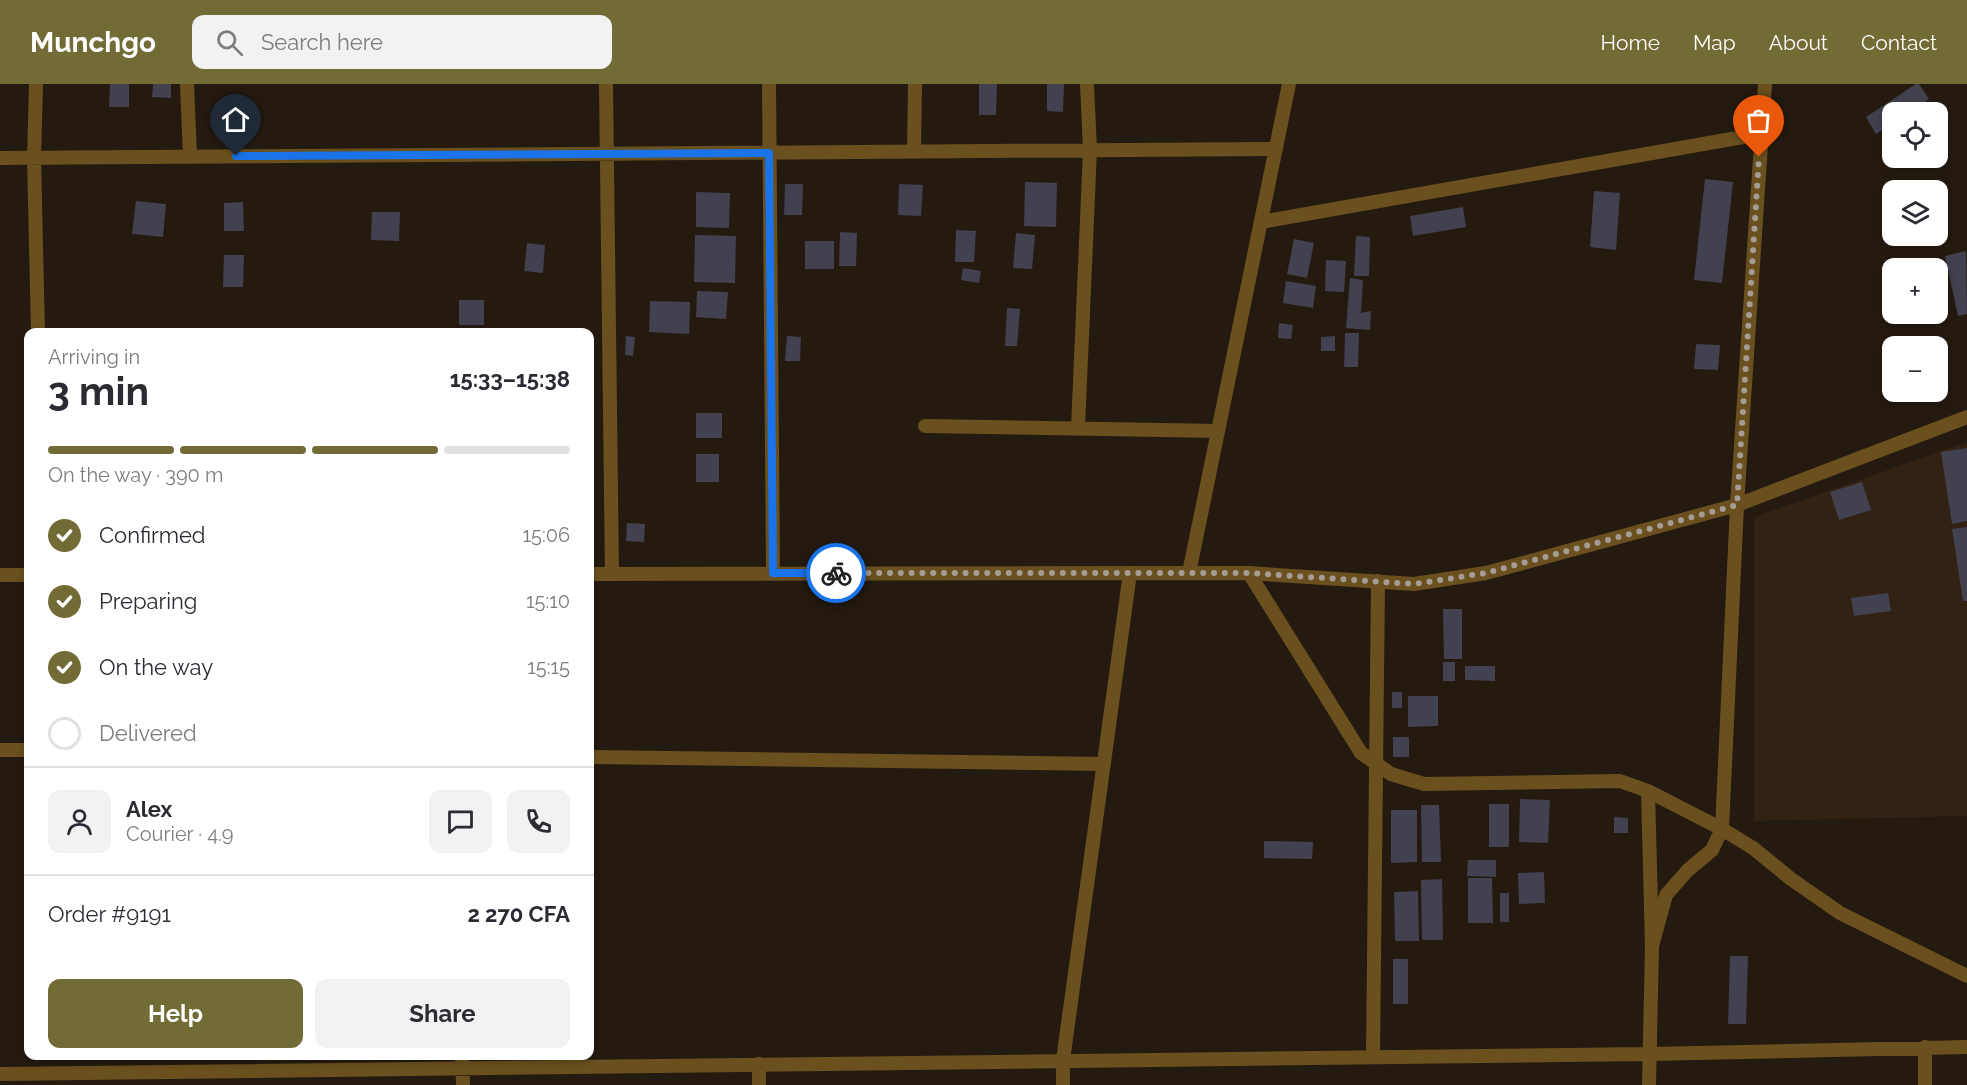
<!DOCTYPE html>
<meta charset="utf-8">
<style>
:root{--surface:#fff;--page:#f2f2f3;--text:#2b2b33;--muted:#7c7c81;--line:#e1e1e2;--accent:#736b36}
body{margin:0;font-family:Raleway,sans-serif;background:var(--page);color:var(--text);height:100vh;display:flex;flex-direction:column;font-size:22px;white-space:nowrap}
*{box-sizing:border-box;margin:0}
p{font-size:20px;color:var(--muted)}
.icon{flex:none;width:33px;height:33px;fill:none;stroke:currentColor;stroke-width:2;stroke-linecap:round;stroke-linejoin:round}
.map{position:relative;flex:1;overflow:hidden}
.drawer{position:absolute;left:24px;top:244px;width:570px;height:732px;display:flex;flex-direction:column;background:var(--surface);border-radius:12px;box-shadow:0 3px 9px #0003}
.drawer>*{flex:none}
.buttons{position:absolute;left:1882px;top:18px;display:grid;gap:12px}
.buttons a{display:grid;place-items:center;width:66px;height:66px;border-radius:12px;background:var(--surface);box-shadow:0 3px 9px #0003;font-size:30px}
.pin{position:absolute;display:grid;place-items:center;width:51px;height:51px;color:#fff;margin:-62px -26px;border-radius:50% 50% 50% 0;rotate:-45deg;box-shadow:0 0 6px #0007}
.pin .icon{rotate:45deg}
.courier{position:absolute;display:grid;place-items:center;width:60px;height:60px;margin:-30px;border:4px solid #1a73e8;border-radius:50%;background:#fff;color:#222;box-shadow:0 2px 8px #0007}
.overview em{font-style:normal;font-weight:700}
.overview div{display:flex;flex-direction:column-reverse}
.overview{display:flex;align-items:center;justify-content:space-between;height:102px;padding:0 24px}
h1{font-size:39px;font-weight:700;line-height:45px}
.bar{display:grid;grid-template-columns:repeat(4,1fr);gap:9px 6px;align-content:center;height:72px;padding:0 24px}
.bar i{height:8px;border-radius:4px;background:var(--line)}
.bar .current{background:var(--accent)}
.bar p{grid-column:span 4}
.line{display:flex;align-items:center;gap:15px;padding:0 24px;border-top:2px solid var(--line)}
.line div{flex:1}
.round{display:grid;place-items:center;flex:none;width:63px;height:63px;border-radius:12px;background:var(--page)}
ol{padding:0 24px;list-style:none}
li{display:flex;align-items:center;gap:18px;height:66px}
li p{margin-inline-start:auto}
li .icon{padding:6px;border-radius:50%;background:var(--accent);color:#fff;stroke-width:4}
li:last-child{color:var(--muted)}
li i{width:33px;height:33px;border:3px solid var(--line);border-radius:50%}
.cta{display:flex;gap:12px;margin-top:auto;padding:12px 24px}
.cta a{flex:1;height:69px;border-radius:12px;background:var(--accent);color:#fff;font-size:24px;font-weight:700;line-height:69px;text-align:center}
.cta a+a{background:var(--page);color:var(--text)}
header{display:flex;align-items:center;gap:36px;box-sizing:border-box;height:84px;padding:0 30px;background:var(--accent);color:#fff}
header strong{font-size:28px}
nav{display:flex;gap:33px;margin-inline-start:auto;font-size:21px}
.search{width:420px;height:54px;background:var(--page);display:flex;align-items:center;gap:15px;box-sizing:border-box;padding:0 21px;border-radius:12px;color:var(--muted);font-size:22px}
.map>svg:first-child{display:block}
.built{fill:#312213}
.building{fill:#41414f}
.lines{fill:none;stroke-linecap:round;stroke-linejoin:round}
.minor{stroke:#6a501e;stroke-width:14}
.done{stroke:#a59d95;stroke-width:6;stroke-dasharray:0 10.8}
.route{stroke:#1a73e8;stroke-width:8}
</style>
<header>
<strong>Munchgo</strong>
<div class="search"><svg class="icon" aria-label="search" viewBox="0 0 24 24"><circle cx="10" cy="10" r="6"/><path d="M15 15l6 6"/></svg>Search here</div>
<nav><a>Home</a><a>Map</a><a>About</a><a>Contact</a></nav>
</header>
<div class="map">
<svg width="1967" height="1001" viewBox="0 0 1967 1001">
<rect width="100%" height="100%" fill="#241a10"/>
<path class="built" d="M 1967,358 L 1967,732 L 1754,737 L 1754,433 Z"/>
<path class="building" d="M 110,0 L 129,0 L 129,23 L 109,23 Z
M 153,0 L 171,0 L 171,14 L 152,13 Z
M 979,0 L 997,0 L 996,31 L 979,31 Z
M 1047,0 L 1064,0 L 1063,28 L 1047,27 Z
M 1916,0 L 1919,0 L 1929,15 L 1909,28 L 1893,28 L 1893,39 L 1876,50 L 1866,33 Z
M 1705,95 L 1733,98 L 1722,199 L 1694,196 Z
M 1025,98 L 1057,99 L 1056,143 L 1024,142 Z
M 785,100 L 803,100 L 802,131 L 784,131 Z
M 899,100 L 923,101 L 921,132 L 898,131 Z
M 1594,107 L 1620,109 L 1616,166 L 1590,163 Z
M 696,108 L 730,109 L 729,144 L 696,143 Z
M 136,117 L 166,120 L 163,153 L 132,150 Z
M 243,118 L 244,147 L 224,147 L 224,119 Z
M 1463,123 L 1466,143 L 1413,152 L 1410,132 Z
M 372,128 L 400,128 L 399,157 L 371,156 Z
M 956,146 L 976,147 L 974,178 L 955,178 Z
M 840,148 L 857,149 L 856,182 L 839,182 Z
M 1016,149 L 1035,151 L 1032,185 L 1013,184 Z
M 695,151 L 736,152 L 735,199 L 694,198 Z
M 1356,152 L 1370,153 L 1369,192 L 1354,192 Z
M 1294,155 L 1314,159 L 1307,194 L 1287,190 Z
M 805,157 L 834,157 L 834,185 L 805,185 Z
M 527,159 L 545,161 L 543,189 L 524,187 Z
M 1966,167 L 1967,230 L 1958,232 L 1945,172 Z
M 224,171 L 244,171 L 243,203 L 223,203 Z
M 1326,176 L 1346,177 L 1344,208 L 1325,207 Z
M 963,184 L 981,187 L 979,199 L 961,196 Z
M 1350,194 L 1363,196 L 1361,229 L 1371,227 L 1370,246 L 1346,244 Z
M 1286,197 L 1316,202 L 1313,224 L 1283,219 Z
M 697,207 L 728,208 L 726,235 L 696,233 Z
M 459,216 L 484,216 L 484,241 L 459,241 Z
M 650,217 L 690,218 L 689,250 L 649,248 Z
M 1007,224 L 1020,225 L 1017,262 L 1005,262 Z
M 1279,239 L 1293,241 L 1291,255 L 1278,254 Z
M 1345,249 L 1359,249 L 1358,283 L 1344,283 Z
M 626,252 L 635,253 L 633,272 L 625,271 Z
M 787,252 L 801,253 L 800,277 L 785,277 Z
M 1335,252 L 1335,267 L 1321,267 L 1321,253 Z
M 1696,260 L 1720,261 L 1718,286 L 1694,285 Z
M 696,329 L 722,329 L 722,354 L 696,354 Z
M 1967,364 L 1967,437 L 1952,440 L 1941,368 Z
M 696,370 L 719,370 L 719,398 L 696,398 Z
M 1862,398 L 1871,426 L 1839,436 L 1830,408 Z
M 627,439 L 645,440 L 644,458 L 626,457 Z
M 1967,443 L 1967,517 L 1963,517 L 1952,445 Z
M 1888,509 L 1891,527 L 1854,532 L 1851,514 Z
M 1443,525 L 1462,525 L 1462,575 L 1444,575 Z
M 1443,578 L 1455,578 L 1455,597 L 1443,597 Z
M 1465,582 L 1495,582 L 1495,597 L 1465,596 Z
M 1392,608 L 1402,608 L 1402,624 L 1392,624 Z
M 1408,612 L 1438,612 L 1438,642 L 1408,643 Z
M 1393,653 L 1409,653 L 1409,673 L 1393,673 Z
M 1520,715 L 1550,716 L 1548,759 L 1519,758 Z
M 1489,720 L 1509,720 L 1509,763 L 1489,763 Z
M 1421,721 L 1439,721 L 1441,778 L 1422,778 Z
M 1391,726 L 1417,726 L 1417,778 L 1391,779 Z
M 1614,733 L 1628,734 L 1628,749 L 1614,749 Z
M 1264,757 L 1313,758 L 1312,775 L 1264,774 Z
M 1468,776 L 1496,776 L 1496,793 L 1467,792 Z
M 1544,788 L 1545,819 L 1519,820 L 1518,789 Z
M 1468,794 L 1492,794 L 1493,839 L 1468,839 Z
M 1442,795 L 1443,856 L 1422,856 L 1421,796 Z
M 1418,807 L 1419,857 L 1395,857 L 1394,808 Z
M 1500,809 L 1509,809 L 1509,838 L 1500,838 Z
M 1730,872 L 1748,872 L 1746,940 L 1728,940 Z
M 1393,875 L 1408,875 L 1408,920 L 1393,920 Z"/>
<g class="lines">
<path class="minor" d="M 36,0 L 34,74 L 38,249
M 187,0 L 190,73
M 606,0 L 612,490
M 769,0 L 773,489
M 914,67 L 915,0
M 0,74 L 1276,65
M 1261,138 L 1760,50
M 925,342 L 1218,347
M 1078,344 L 1090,66 L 1087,0
M 1189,489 L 1289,0
M 1249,489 L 1361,669 L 1391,690 L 1424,700 L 1620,697 L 1648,707 L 1722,745 L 1753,764 L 1791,795 L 1840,829 L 1967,892
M 590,490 L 1249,489 L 1414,500 L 1486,489 L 1737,421 L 1967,333
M 0,491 L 28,491
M 0,666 L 28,666
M 590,673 L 1104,680
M 1648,707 L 1652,862 L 1649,1001
M 1652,862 L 1666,811 L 1688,786 L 1712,766 L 1722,745 L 1737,421 L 1765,0
M 1925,963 L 1925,1001
M 462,972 L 463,1001
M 1373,973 L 1378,497
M 759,980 L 759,1001
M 0,990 L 1650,970 L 1967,963
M 1063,1001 L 1063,976 L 1130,489"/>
</g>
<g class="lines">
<path class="done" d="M 836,489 L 1249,489 L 1414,500 L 1486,489 L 1737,421 L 1759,73"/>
<path class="route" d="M 236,72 L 769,69 L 773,489 L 836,489"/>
</g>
</svg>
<div class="buttons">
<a><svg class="icon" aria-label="locate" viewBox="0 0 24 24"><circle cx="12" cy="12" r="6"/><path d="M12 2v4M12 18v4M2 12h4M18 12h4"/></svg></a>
<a><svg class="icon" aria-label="layers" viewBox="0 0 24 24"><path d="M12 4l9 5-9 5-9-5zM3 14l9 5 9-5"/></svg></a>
<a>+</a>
<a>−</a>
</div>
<div class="pin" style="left:1759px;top:73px;background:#ea580c"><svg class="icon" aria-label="bag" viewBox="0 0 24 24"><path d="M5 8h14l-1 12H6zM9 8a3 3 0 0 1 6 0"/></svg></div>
<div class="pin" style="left:236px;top:72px;background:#1f2937"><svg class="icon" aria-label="home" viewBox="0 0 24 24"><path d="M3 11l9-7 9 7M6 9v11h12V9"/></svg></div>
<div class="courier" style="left:836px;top:489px"><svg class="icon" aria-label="bike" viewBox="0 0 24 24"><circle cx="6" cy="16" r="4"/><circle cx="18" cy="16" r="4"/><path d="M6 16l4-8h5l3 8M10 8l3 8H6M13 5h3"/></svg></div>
<section class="drawer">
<div class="overview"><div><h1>3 min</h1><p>Arriving in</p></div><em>15:33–15:38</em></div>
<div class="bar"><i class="current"></i><i class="current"></i><i class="current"></i><i></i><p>On the way · 390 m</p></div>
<ol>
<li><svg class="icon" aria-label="check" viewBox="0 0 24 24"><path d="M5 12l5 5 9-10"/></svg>Confirmed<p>15:06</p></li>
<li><svg class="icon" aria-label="check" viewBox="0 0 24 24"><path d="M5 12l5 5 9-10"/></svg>Preparing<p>15:10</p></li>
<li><svg class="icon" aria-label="check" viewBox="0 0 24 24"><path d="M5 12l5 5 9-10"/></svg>On the way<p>15:15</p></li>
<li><i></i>Delivered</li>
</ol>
<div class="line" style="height:108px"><a class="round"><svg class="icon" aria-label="person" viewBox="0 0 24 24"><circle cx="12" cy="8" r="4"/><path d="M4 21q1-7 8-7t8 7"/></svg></a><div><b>Alex</b><p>Courier · 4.9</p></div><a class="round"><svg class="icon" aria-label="chat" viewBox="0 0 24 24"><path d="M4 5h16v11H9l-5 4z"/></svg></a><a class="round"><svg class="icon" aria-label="phone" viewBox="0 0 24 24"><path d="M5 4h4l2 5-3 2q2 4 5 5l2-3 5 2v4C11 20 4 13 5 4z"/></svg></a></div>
<div class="line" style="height:78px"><div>Order #9191</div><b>2 270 CFA</b></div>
<div class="cta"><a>Help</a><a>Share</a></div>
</section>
</div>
